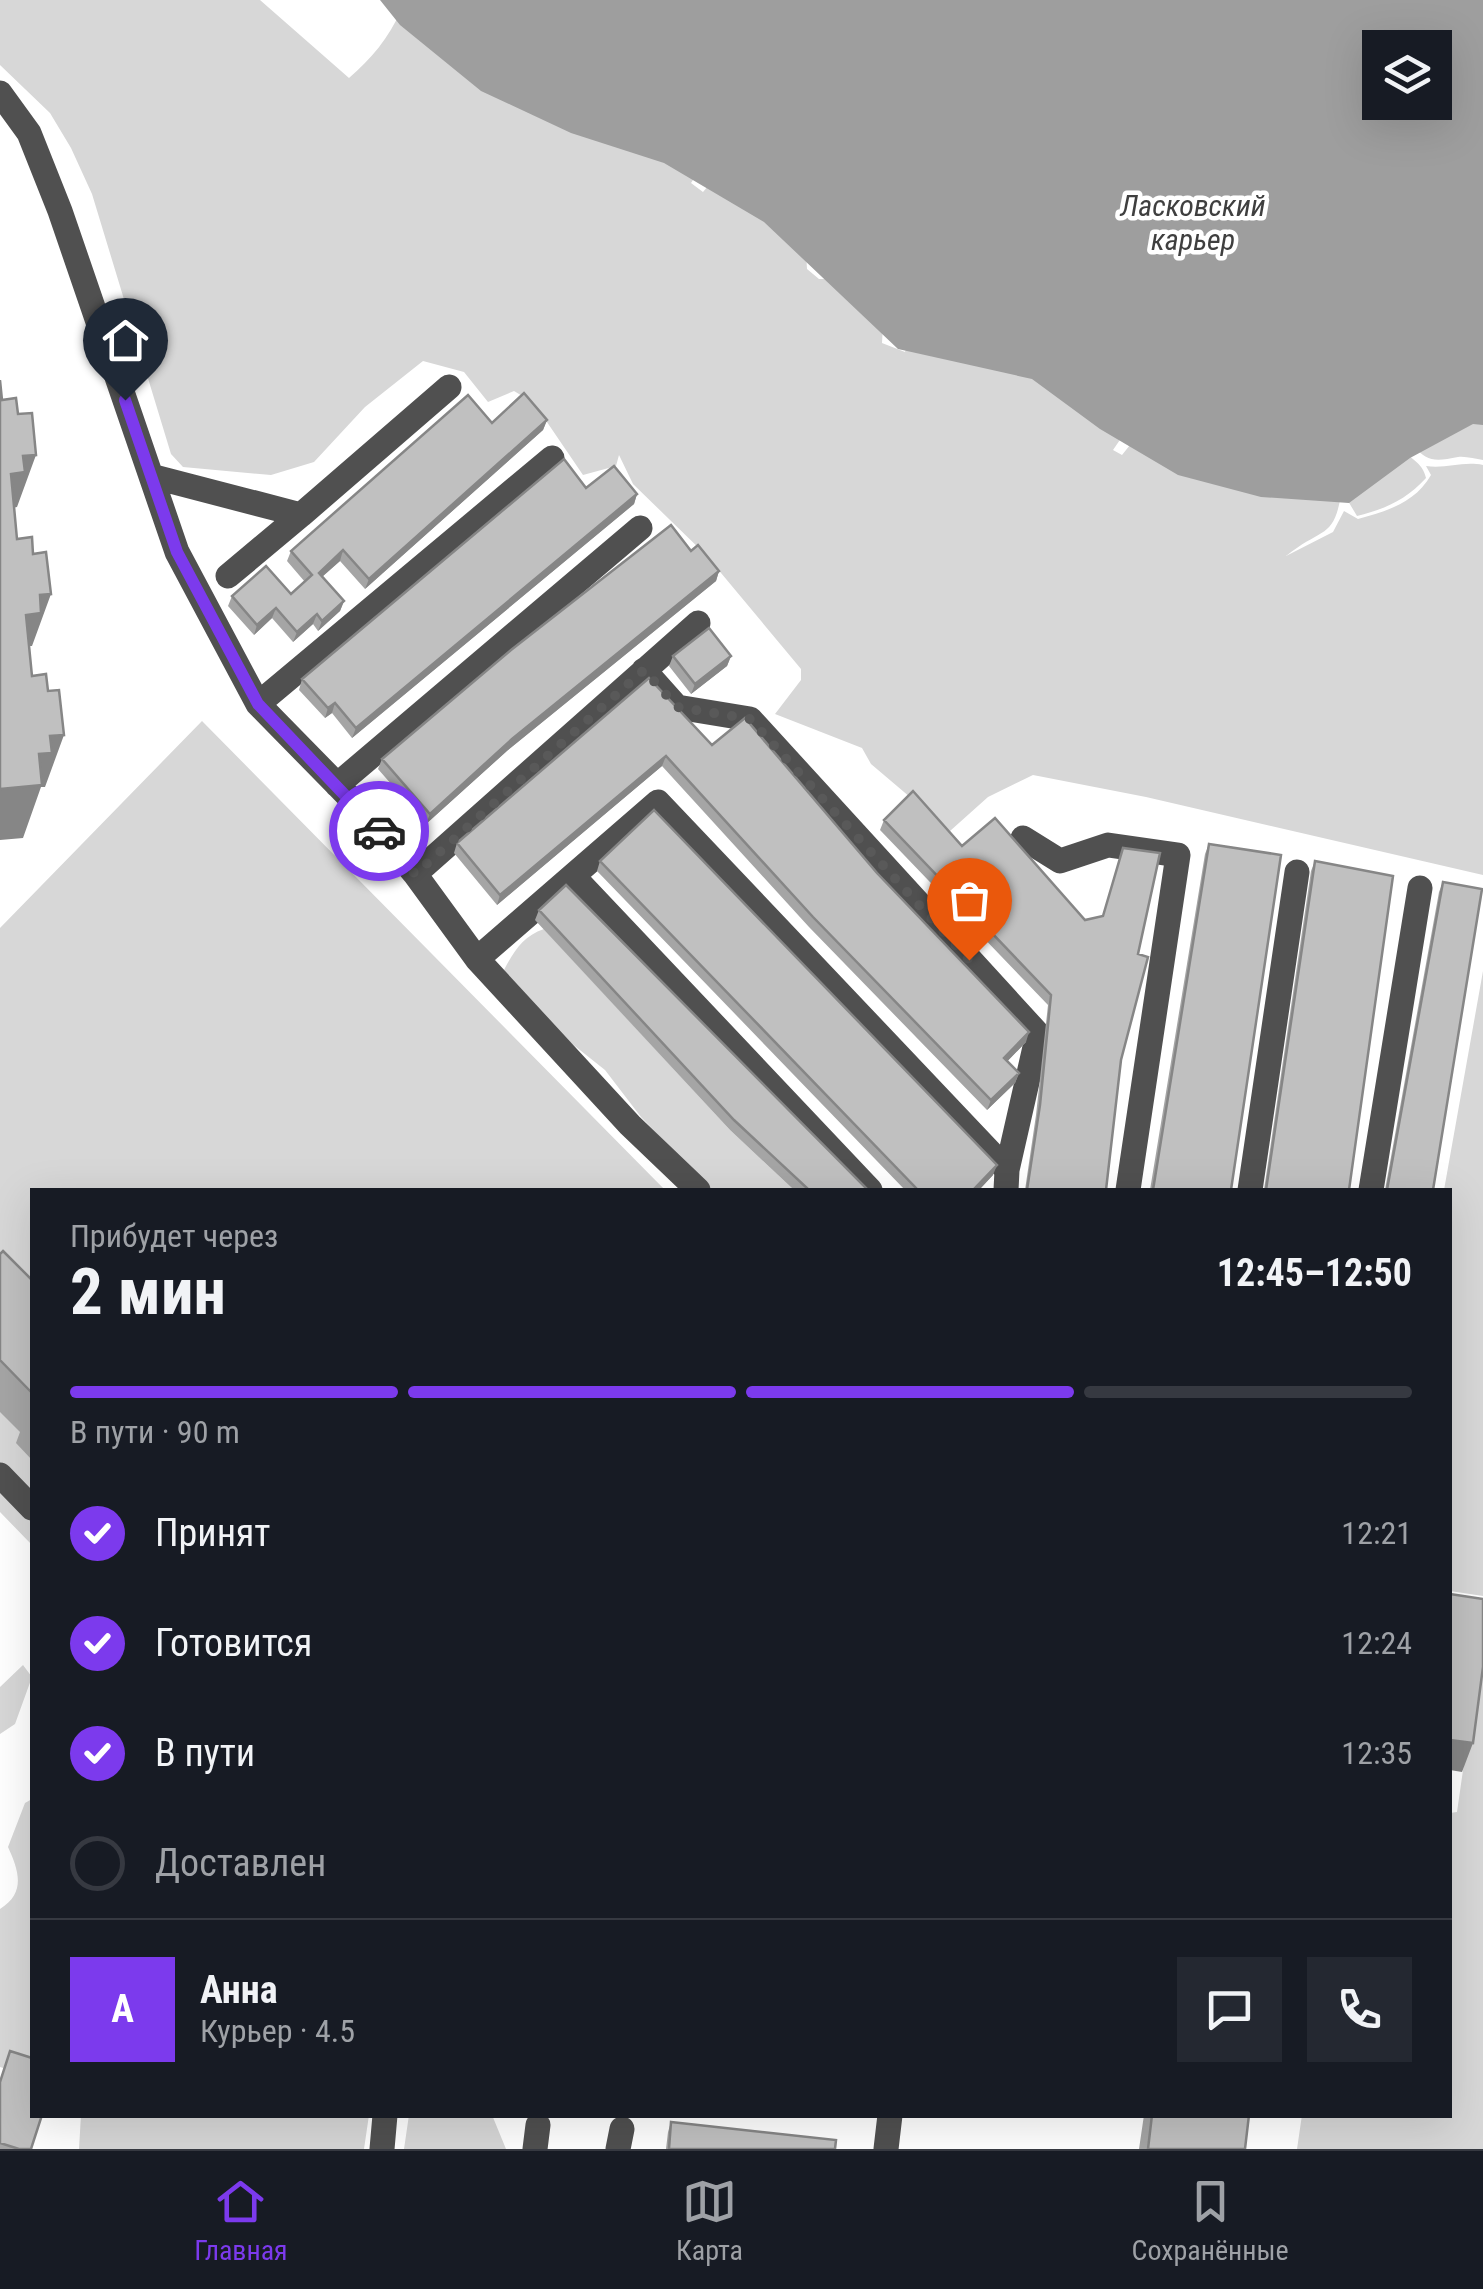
<!DOCTYPE html>
<html lang="ru">
<meta charset="utf-8">
<style>
:root{--surface:#171b24;--page:#242831;--text:#f1f3f6;--muted:#9ea1a6;--line:#363941;--accent:#7c3aed}
body{margin:0;font-family:"Roboto Condensed",sans-serif;background:var(--page);color:var(--text);height:100vh;display:flex;flex-direction:column;font-size:38px;white-space:nowrap}
*{box-sizing:border-box;margin:0}
p{font-size:32px;color:var(--muted)}
.icon{flex:none;width:55px;height:55px;fill:none;stroke:currentColor;stroke-width:2;stroke-linecap:round;stroke-linejoin:round}
.map{position:relative;flex:1;overflow:hidden}
.details{position:absolute;left:30px;top:1188px;width:1422px;height:930px;display:flex;flex-direction:column;background:var(--surface);border-radius:0px;box-shadow:0 10px 40px #0002}
.details>*{flex:none}
.fabs{position:absolute;left:1362px;top:30px;display:grid;gap:20px}
.fabs a{display:grid;place-items:center;width:90px;height:90px;border-radius:0px;background:var(--surface);box-shadow:0 10px 40px #0002;font-size:50px}
.pin{position:absolute;display:grid;place-items:center;width:85px;height:85px;color:#fff;margin:-102px -42px;border-radius:50% 50% 50% 0;rotate:-45deg;box-shadow:0 0 10px #0007}
.pin .icon{rotate:45deg}
.courier{position:absolute;display:grid;place-items:center;width:100px;height:100px;margin:-50px;border:8px solid #7c3aed;border-radius:50%;background:#fff;color:#222;box-shadow:0 2px 12px #0007}
.overview em{font-style:normal;font-weight:700}
.overview div{display:flex;flex-direction:column-reverse}
.overview{display:flex;align-items:center;justify-content:space-between;height:170px;padding:0 40px}
h1{font-size:65px;font-weight:700;line-height:75px}
.bar{display:grid;grid-template-columns:repeat(4,1fr);gap:15px 10px;align-content:center;height:120px;padding:0 40px}
.bar i{height:12px;border-radius:8px;background:var(--line)}
.bar .active{background:var(--accent)}
.bar p{grid-column:span 4}
.line{display:flex;align-items:center;gap:25px;padding:0 40px;border-top:2px solid var(--line)}
.line div{flex:1}
.round{display:grid;place-items:center;flex:none;width:105px;height:105px;border-radius:0px;background:var(--page)}
ol{padding:0 40px;list-style:none}
li{display:flex;align-items:center;gap:30px;height:110px}
li p{margin-inline-start:auto}
li .icon{padding:10px;border-radius:50%;background:var(--accent);color:#fff;stroke-width:4}
li:last-child{color:var(--muted)}
li i{width:55px;height:55px;border:5px solid var(--line);border-radius:50%}
.menu{display:flex;justify-content:space-around;align-items:center;height:140px;border-top:2px solid var(--line);background:var(--surface);font-size:28px;color:var(--muted)}
.menu a{display:grid;justify-items:center;gap:5px}
.menu .active{color:var(--accent)}
.map>svg:first-child{display:block}
.green{fill:#d7d7d7}
.water{fill:#9e9e9e;fill-rule:evenodd}
.lines{fill:none;stroke-linecap:round;stroke-linejoin:round}
.minor{stroke:#505050;stroke-width:25}
.wall{fill:#a5a5a5}
.shaded-wall{fill:#868686}
.building{fill:#c0c0c0;stroke:#868686;stroke-width:2.5}
.done{stroke:#595959;stroke-width:10;stroke-dasharray:0 18}
.route{stroke:#7c3aed;stroke-width:12}
.labels{text-anchor:middle;dominant-baseline:central;stroke-width:9;stroke-linejoin:round;paint-order:stroke}
.water-label{font-size:30px;font-style:italic;fill:#3f3f3f;stroke:#fff}
</style>
<div class="map">
<svg width="1483" height="2149" viewBox="0 0 1483 2149">
<rect width="100%" height="100%" fill="#fff"/>
<path class="green" d="M 0,0 L 260,0 L 349,78 C 371,59 389,38 401,10 L 707,159 L 691,183 L 703,192 L 718,174 L 806,252 L 807,269 L 819,279 L 837,279 L 883,325 L 882,343 L 905,352 L 907,346 L 949,317 L 1126,431 L 1113,450 L 1122,455 L 1134,440 L 1343,482 C 1335,542 1326,524 1286,556 L 1333,532 L 1344,511 L 1358,519 C 1387,511 1415,503 1431,475 L 1426,466 C 1446,469 1462,461 1483,465 L 1483,875 L 1146,797 L 1033,775 L 988,797 L 950,831 L 871,764 L 862,748 L 775,714 L 801,680 L 801,669 L 706,555 L 633,484 L 619,455 L 616,466 L 583,475 L 534,403 L 514,391 L 488,402 L 464,372 L 423,361 L 365,407 L 314,462 L 271,475 L 183,467 L 171,454 L 92,194 L 71,148 L 50,113 L 0,65 Z
M 1483,407 L 1483,460 C 1475,459 1466,456 1458,457 C 1437,461 1427,463 1413,445 Z
M 1396,448 C 1409,456 1423,463 1426,478 C 1406,500 1385,509 1357,516 L 1345,496 Z
M 202,721 L 665,1190 L 32,1190 L 32,1545 L 0,1512 L 0,928 Z
M 544,929 L 730,1130 L 794,1190 L 711,1190 L 641,1117 L 605,1070 L 566,1039 L 504,970 C 514,951 523,936 544,929 Z
M 1483,971 L 1483,1596 L 1450,1591 L 1450,1190 L 1444,1190 Z
M 1483,1631 L 1483,2149 L 1297,2149 L 1302,2115 L 1450,2115 L 1450,1813 L 1457,1812 Z
M 23,1665 L 32,1677 L 15,1724 L 0,1734 L 0,1687 Z
M 32,1799 L 32,2077 L 0,2067 L 0,1909 C 26,1893 19,1871 8,1847 L 25,1803 Z
M 81,2115 L 369,2115 L 364,2149 L 79,2149 Z
M 409,2115 L 492,2115 L 506,2149 L 404,2149 Z"/>
<path class="water" d="M 380,0 L 1483,0 L 1483,425 L 1473,424 L 1410,458 L 1349,503 L 1261,497 L 1178,475 L 1100,429 L 1032,379 L 898,349 L 764,222 L 664,163 L 571,133 L 481,91 L 400,25 ZM 1380,48 L 1435,48 L 1435,102 L 1380,102 Z"/>
<g class="lines">
<path class="minor" d="M 0,93 L 29,133 L 60,211 L 177,552 L 258,704 L 357,805 L 415,874 L 477,959 L 658,802 L 1007,1170
M 151,476 L 301,515 L 449,387
M 228,576 L 301,515
M 644,670 L 677,707 L 750,719 L 1038,1034 L 1007,1170 L 1006,1190
M 258,704 L 552,458
M 337,785 L 640,528
M 1023,838 L 1060,861 L 1108,845 L 1178,855 L 1128,1190
M 415,874 L 698,623
M 573,876 L 870,1190
M 477,959 L 630,1125 L 698,1190
M 1250,1190 L 1297,872
M 1371,1190 L 1420,888
M 0,1475 L 32,1508
M 382,2149 L 385,2115
M 535,2149 L 538,2125
M 618,2149 L 622,2129
M 886,2149 L 890,2115"/>
</g>
<path class="wall" d="M 547,420 L 543,430 L 365,589 L 340,561 L 322,577 L 344,601 L 340,611 L 318,631 L 313,624 L 293,642 L 272,618 L 254,635 L 228,606 L 232,596 L 291,594 L 305,582 L 287,561 L 291,551 L 492,423 Z
M 586,488 L 637,494 L 634,504 L 352,738 L 332,713 L 325,718 L 299,690 L 302,679 Z
M 691,551 L 719,571 L 716,581 L 508,750 L 426,824 L 378,769 L 382,759 Z
M 673,656 L 731,656 L 727,666 L 691,694 L 669,666 Z
M 649,678 L 712,745 L 877,873 L 1026,1042 L 1007,1061 L 1019,1073 L 1015,1083 L 987,1110 L 809,927 L 662,766 L 497,905 L 454,853 L 457,843 Z
M 884,820 L 962,846 L 1138,954 L 1121,1060 L 1106,1190 L 1025,1190 L 1036,1115 L 1048,1005 L 880,830 Z
M 1209,844 L 1231,1190 L 1150,1190 L 1205,854 Z
M 600,861 L 993,1175 L 979,1190 L 905,1190 L 597,871 Z
M 1315,861 L 1349,1190 L 1264,1190 L 1311,871 Z
M 1443,882 L 1433,1190 L 1385,1190 L 1439,892 Z
M 539,910 L 868,1190 L 794,1190 L 730,1130 L 535,920 Z
M 0,1254 L 32,1280 L 32,1460 L 16,1443 L 20,1432 L 0,1412 Z
M 10,2051 L 31,2149 L 0,2149 L 0,2080 Z
M 1144,2115 L 1249,2115 L 1245,2149 L 1139,2149 Z
M 671,2122 L 835,2149 L 666,2149 L 668,2132 Z"/>
<path class="shaded-wall" d="M 547,420 L 543,430 L 365,589 L 369,579 Z
M 36,455 L 17,507 L 12,508 L 11,474 L 23,456 Z
M 637,494 L 634,504 L 352,738 L 356,728 Z
M 343,550 L 340,561 L 315,583 L 319,573 Z
M 719,571 L 716,581 L 508,750 L 426,824 L 430,814 L 512,739 Z
M 51,594 L 32,646 L 29,646 L 26,615 L 40,595 Z
M 344,601 L 340,611 L 318,631 L 322,621 Z
M 276,608 L 272,618 L 254,635 L 257,625 Z
M 317,614 L 313,624 L 293,642 L 297,632 Z
M 731,656 L 727,666 L 691,694 L 695,684 Z
M 335,703 L 332,713 L 325,718 L 328,708 Z
M 64,735 L 45,787 L 41,787 L 23,838 L 0,840 L 0,789 L 39,754 L 50,736 Z
M 666,756 L 662,766 L 497,905 L 500,895 Z
M 1029,1032 L 1026,1042 L 1001,1068 L 1004,1058 Z
M 1019,1073 L 1015,1083 L 987,1110 L 991,1100 Z
M 997,1165 L 993,1175 L 979,1190 L 973,1190 Z
M 1450,1740 L 1473,1743 L 1462,1772 L 1450,1770 Z"/>
<path class="building" d="M 0,380 L 2,400 L 16,398 L 18,414 L 32,413 L 36,455 L 23,456 L 25,472 L 11,474 L 17,539 L 32,537 L 33,554 L 46,552 L 51,594 L 40,595 L 41,613 L 26,615 L 32,676 L 46,674 L 48,691 L 59,690 L 64,735 L 50,736 L 52,753 L 39,754 L 42,785 L 0,789 Z
M 524,393 L 547,420 L 369,579 L 343,550 L 319,573 L 344,601 L 322,621 L 317,614 L 297,632 L 276,608 L 257,625 L 232,596 L 266,566 L 291,594 L 312,575 L 291,551 L 468,395 L 492,423 Z
M 564,459 L 586,488 L 614,466 L 637,494 L 356,728 L 335,703 L 328,708 L 302,679 Z
M 671,525 L 691,551 L 698,545 L 719,571 L 512,739 L 430,814 L 382,759 L 511,650 Z
M 709,628 L 731,656 L 695,684 L 673,656 Z
M 649,678 L 712,745 L 745,718 L 877,873 L 1029,1032 L 1004,1058 L 1019,1073 L 991,1100 L 813,917 L 666,756 L 500,895 L 457,843 Z
M 913,791 L 962,846 L 995,818 L 1085,920 L 1103,916 L 1123,848 L 1160,853 L 1138,954 L 1148,957 L 1121,1060 L 1106,1190 L 1027,1190 L 1040,1105 L 1051,995 L 884,820 Z
M 654,810 L 997,1165 L 973,1190 L 918,1190 L 600,861 Z
M 1209,844 L 1281,855 L 1231,1190 L 1153,1190 Z
M 1315,861 L 1393,876 L 1349,1190 L 1266,1190 Z
M 1443,882 L 1482,889 L 1433,1190 L 1387,1190 Z
M 566,885 L 868,1190 L 809,1190 L 734,1120 L 539,910 Z
M 3,1251 L 32,1280 L 32,1393 L 0,1360 L 0,1254 Z
M 1450,1594 L 1483,1599 L 1483,1667 L 1473,1743 L 1450,1740 Z
M 10,2051 L 32,2058 L 32,2115 L 42,2115 L 31,2149 L 19,2149 L 0,2143 L 0,2082 Z
M 1152,2115 L 1249,2115 L 1245,2149 L 1148,2149 Z
M 671,2122 L 836,2140 L 835,2149 L 669,2149 Z"/>
<g class="lines">
<path class="done" d="M 379,831 L 415,874 L 644,670 L 677,707 L 750,719 L 969,960"/>
<path class="route" d="M 125,400 L 177,552 L 258,704 L 379,831"/>
</g>
<g class="labels">
<g class="water-label">
<text x="1193" y="205">Ласковский<tspan x="1193" dy="34">карьер</tspan></text>
</g>
</g>
</svg>
<div class="fabs">
<a><svg class="icon" aria-label="layers" viewBox="0 0 24 24"><path d="M12 4l9 5-9 5-9-5zM3 14l9 5 9-5"/></svg></a>
</div>
<div class="pin" style="left:969px;top:960px;background:#ea580c"><svg class="icon" aria-label="bag" viewBox="0 0 24 24"><path d="M5 8h14l-1 12H6zM9 8a3 3 0 0 1 6 0"/></svg></div>
<div class="pin" style="left:125px;top:400px;background:#1f2937"><svg class="icon" aria-label="home" viewBox="0 0 24 24"><path d="M3 11l9-7 9 7M6 9v11h12V9"/></svg></div>
<div class="courier" style="left:379px;top:831px"><svg class="icon" aria-label="car" viewBox="0 0 24 24"><path d="M5 17H2v-5l4-1 3-4h7l3 4 3 1v5h-3M9 17h6M6 11h13"/><circle cx="7" cy="17" r="2"/><circle cx="17" cy="17" r="2"/></svg></div>
<section class="details">
<div class="overview"><div><h1>2 мин</h1><p>Прибудет через</p></div><em>12:45–12:50</em></div>
<div class="bar"><i class="active"></i><i class="active"></i><i class="active"></i><i></i><p>В пути · 90 m</p></div>
<ol>
<li><svg class="icon" aria-label="check" viewBox="0 0 24 24"><path d="M5 12l5 5 9-10"/></svg>Принят<p>12:21</p></li>
<li><svg class="icon" aria-label="check" viewBox="0 0 24 24"><path d="M5 12l5 5 9-10"/></svg>Готовится<p>12:24</p></li>
<li><svg class="icon" aria-label="check" viewBox="0 0 24 24"><path d="M5 12l5 5 9-10"/></svg>В пути<p>12:35</p></li>
<li><i></i>Доставлен</li>
</ol>
<div class="line" style="height:180px"><b class="round" style="background:var(--accent);color:#fff">А</b><div><b>Анна</b><p>Курьер · 4.5</p></div><a class="round"><svg class="icon" aria-label="chat" viewBox="0 0 24 24"><path d="M4 5h16v11H9l-5 4z"/></svg></a><a class="round"><svg class="icon" aria-label="phone" viewBox="0 0 24 24"><path d="M5 4h4l2 5-3 2q2 4 5 5l2-3 5 2v4C11 20 4 13 5 4z"/></svg></a></div>
</section>
</div>
<nav class="menu">
<a class="active"><svg class="icon" aria-label="home" viewBox="0 0 24 24"><path d="M3 11l9-7 9 7M6 9v11h12V9"/></svg>Главная</a>
<a><svg class="icon" aria-label="map" viewBox="0 0 24 24"><path d="M3 6l6-2 6 2 6-2v14l-6 2-6-2-6 2zM9 4v14M15 6v14"/></svg>Карта</a>
<a><svg class="icon" aria-label="saved" viewBox="0 0 24 24"><path d="M7 4h10v16l-5-4-5 4z"/></svg>Сохранённые</a>
</nav>
